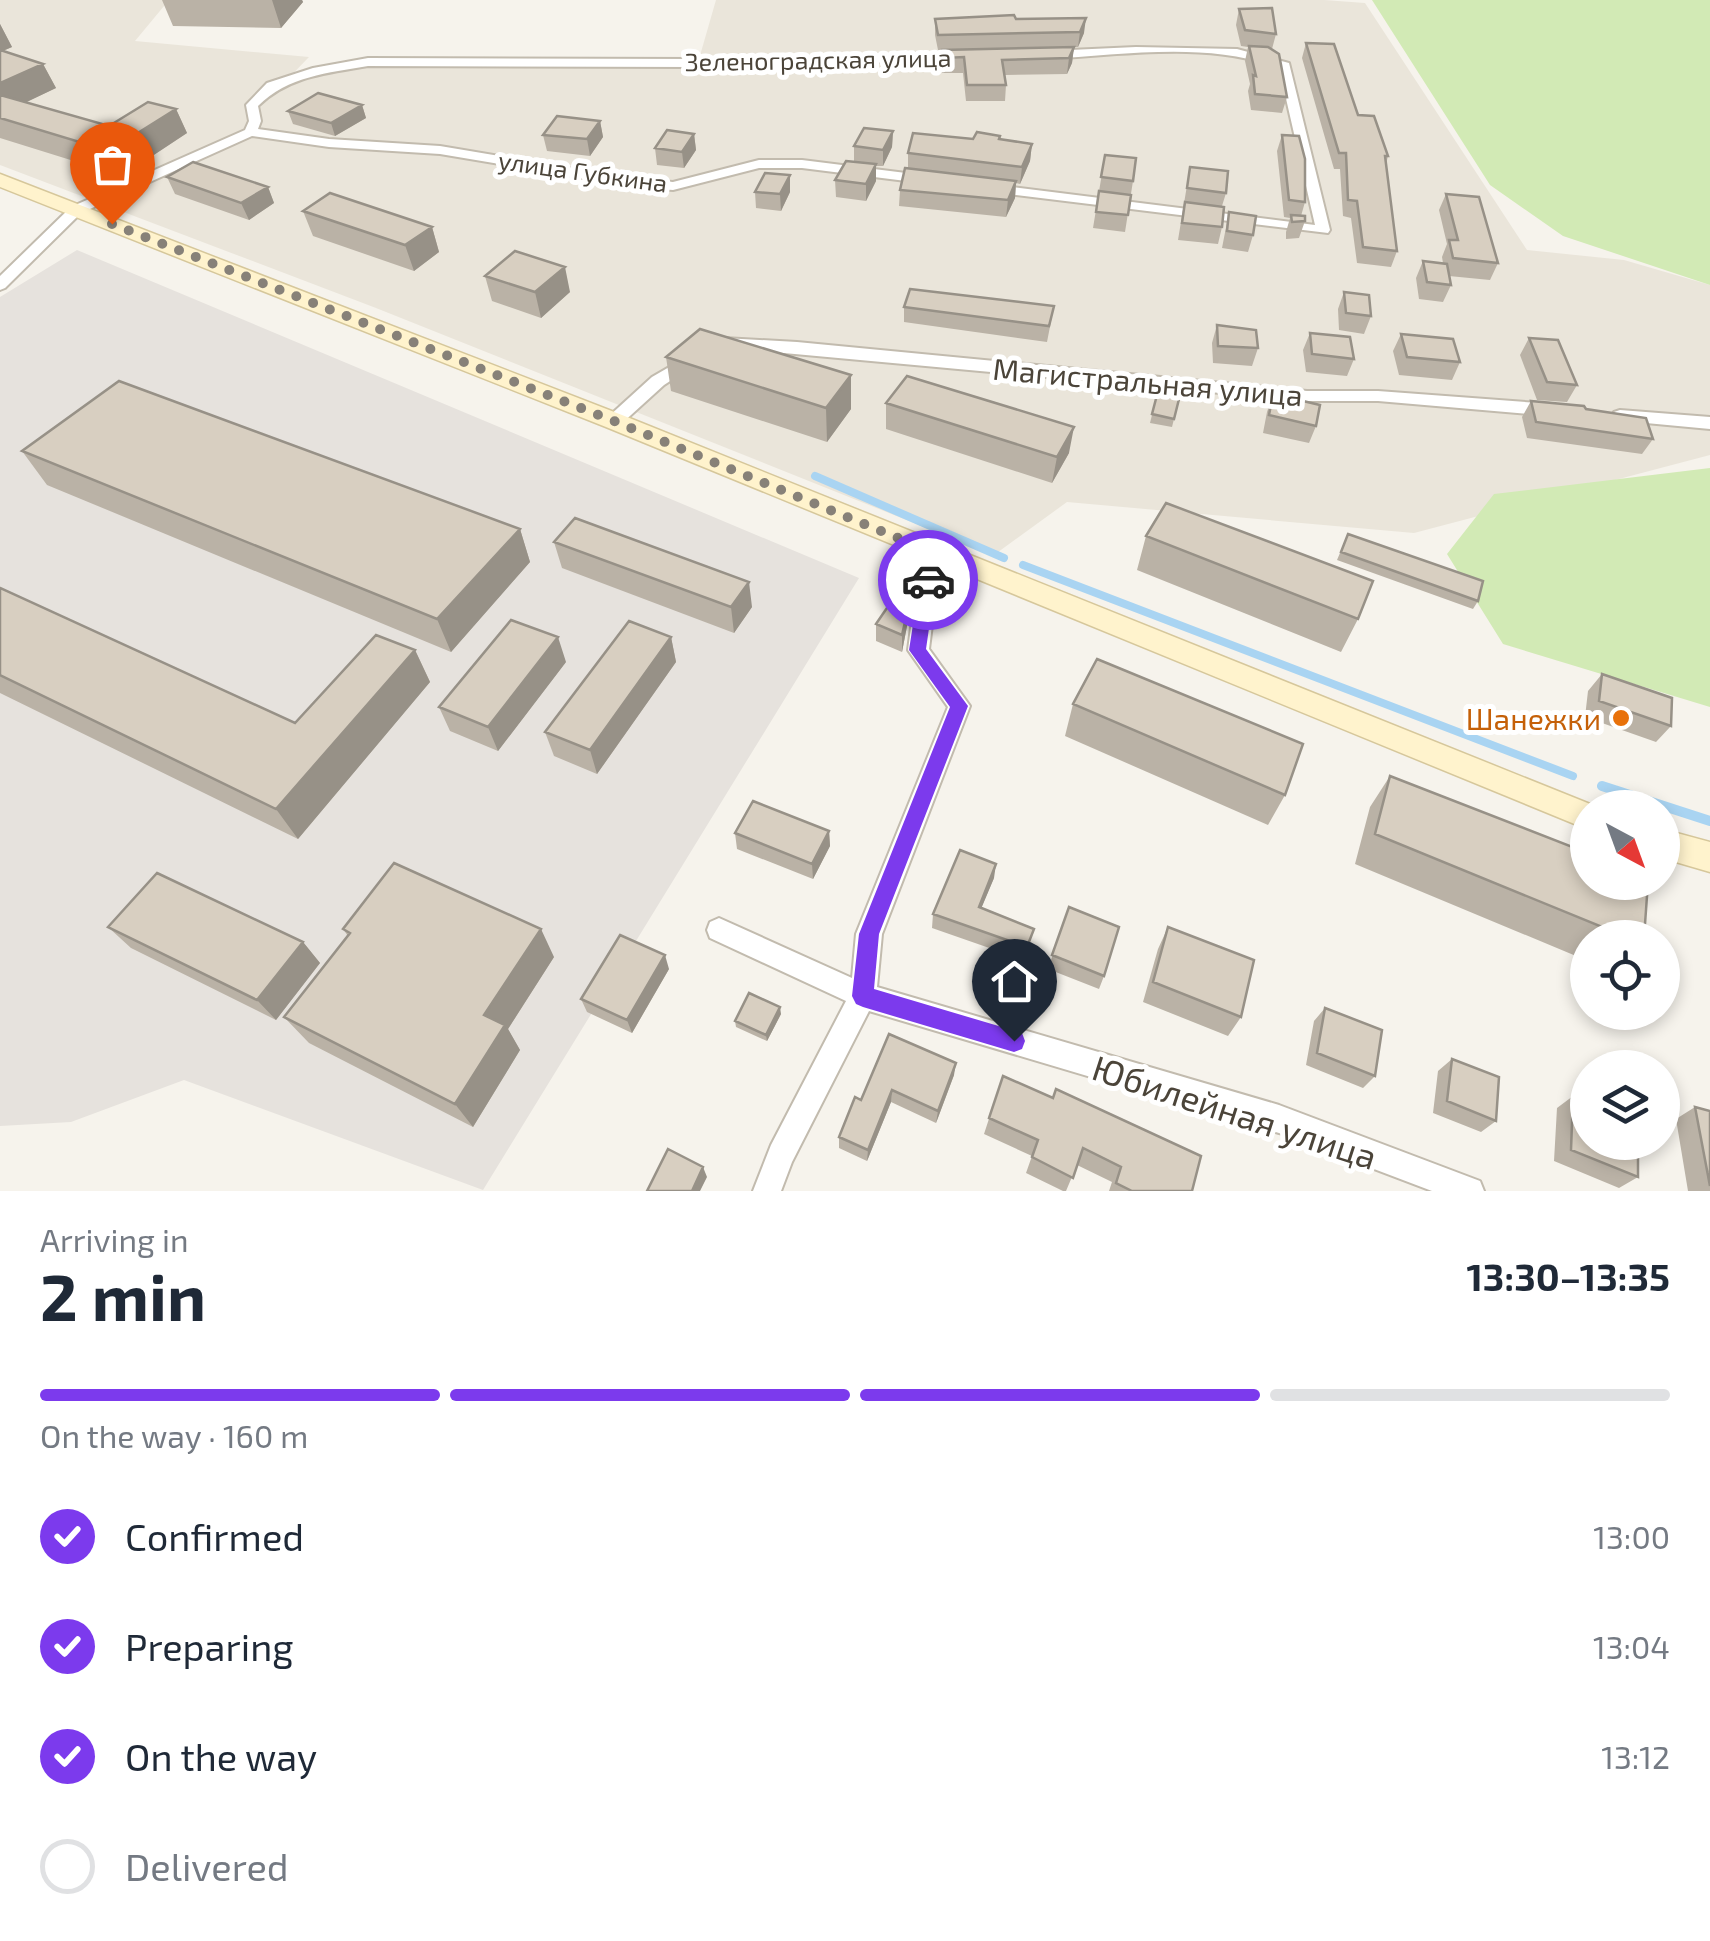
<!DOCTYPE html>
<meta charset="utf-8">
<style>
:root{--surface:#fff;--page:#f2f2f3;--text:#1f2937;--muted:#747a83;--line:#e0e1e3;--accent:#7c3aed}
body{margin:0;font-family:"Exo 2",sans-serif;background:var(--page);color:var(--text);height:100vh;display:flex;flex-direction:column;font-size:38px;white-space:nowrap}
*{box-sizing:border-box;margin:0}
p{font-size:32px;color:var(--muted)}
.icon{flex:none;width:55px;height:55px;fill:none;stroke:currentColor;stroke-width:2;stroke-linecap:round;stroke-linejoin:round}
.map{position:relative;height:1191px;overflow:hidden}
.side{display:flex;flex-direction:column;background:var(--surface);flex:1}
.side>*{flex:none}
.needle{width:65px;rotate:139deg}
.buttons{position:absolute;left:1570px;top:790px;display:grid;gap:20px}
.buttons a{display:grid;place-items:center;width:110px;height:110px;border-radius:50%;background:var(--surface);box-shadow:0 5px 15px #0003;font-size:50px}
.pin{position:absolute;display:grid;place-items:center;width:85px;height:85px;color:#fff;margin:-102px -42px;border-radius:50% 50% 50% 0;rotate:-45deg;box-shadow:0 0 10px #0007}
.pin .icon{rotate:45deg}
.courier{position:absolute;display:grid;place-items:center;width:100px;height:100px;margin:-50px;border:8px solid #7c3aed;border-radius:50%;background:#fff;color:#222;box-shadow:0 2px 12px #0007}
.headline em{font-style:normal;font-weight:700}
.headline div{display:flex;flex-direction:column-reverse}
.headline{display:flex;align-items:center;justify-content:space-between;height:170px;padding:0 40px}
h1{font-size:65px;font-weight:700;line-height:75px}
.bar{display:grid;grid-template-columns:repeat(4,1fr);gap:15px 10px;align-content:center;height:120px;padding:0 40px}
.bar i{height:12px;border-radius:8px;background:var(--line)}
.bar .selected{background:var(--accent)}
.bar p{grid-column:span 4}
ol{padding:0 40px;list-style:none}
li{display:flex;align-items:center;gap:30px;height:110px}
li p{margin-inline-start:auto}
li .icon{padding:10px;border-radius:50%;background:var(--accent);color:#fff;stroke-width:4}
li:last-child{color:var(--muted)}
li i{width:55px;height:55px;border:5px solid var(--line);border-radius:50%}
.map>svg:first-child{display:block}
.residential{fill:#eae5da}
.industrial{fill:#e6e2dd}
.green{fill:#d2eab5}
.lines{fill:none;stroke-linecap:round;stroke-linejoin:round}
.stream-far1{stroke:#a9d4f2;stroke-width:8}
.stream{stroke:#a9d4f2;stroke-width:10}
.minor-casing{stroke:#c2bbae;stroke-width:4}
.secondary-casing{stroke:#d6c79b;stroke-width:3}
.minor{fill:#fff;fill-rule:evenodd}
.secondary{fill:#fff3cd;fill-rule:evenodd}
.wall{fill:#bab2a6}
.shaded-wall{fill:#979187}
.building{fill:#d8cfc1;stroke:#979187;stroke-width:2.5}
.route{fill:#7c3aed}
.done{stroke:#878178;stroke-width:10;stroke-dasharray:0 18}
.food-dot{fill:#e8710a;stroke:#fff;stroke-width:4}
.labels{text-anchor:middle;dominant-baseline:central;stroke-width:10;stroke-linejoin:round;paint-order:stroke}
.far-street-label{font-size:25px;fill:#4b4439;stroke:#fff}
.street-label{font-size:30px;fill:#4b4439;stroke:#fff}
.food-label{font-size:30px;fill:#c56008;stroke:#fff;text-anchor:end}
.near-street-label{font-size:35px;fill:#4b4439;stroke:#fff}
</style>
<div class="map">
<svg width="1710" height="1191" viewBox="0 0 1710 1191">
<rect width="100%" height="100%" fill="#f6f3ec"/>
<path class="residential" d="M 0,0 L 169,0 L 135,41 L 309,57 L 277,90 L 319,74 L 368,67 L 697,66 L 716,0 L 1324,0 L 1365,3 L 1527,250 L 1624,260 L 1710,285 L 1710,455 L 1414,533 L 1067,502 L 994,555 L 376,308 L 0,165 Z"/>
<path class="industrial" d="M 77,250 L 859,578 L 483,1190 L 184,1080 L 71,1122 L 0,1126 L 0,297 Z"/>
<path class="green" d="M 1372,0 L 1710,0 L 1710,285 L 1563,236 L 1490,185 Z
M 1710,468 L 1710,707 L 1503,644 L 1447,554 L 1494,494 Z"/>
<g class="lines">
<path class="stream-far1" d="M 815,476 L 1004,558
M 1023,565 L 1573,776"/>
<path class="stream" d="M 1602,786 L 1710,821"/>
<defs>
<path id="minor" d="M 1136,47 L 1237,49 L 1289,63 L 1330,230 L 1328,233 L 983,191 L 981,188 L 988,184 L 1315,225 L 1279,68 C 1208,41 1122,55 1048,59 L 1042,55 L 1048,51 Z
M 969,52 L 975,56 L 973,59 L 697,67 L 368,66 C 328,73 288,76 258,106 L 261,121 L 258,129 L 329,139 L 440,146 L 635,179 L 673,182 L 759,160 L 802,160 L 930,176 L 937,180 L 930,184 L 802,168 L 759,168 L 673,190 L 635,187 L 440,154 L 329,147 L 252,136 L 81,213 L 5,288 L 0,290 L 0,276 L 71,207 L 245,130 L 249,121 L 246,105 L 267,83 L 313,68 L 368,58 L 697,59 Z
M 724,338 L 797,342 L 1307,391 L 1378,391 L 1552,404 L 1561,410 L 1552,416 L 1378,401 L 1307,401 L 718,347 L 718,339 Z
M 690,355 L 698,360 L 696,364 L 664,385 L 620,425 L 608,425 L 605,421 L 608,417 L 652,377 Z
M 1620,410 L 1710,417 L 1710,429 L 1614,420 L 1611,416 L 1614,412 Z
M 931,545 L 941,552 L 929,649 L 970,706 L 882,934 L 877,987 L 1279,1105 L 1480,1181 L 1484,1191 L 1432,1191 L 1279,1133 L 869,1011 L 792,1162 L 781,1191 L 753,1191 L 771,1145 L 846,1001 L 710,938 L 707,930 L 710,922 L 719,918 L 852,978 L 856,934 L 948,707 L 908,650 L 921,552 Z"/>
<path id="secondary" d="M 0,174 L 622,415 L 1600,808 L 1588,808 L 1588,829 L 1577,825 L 606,427 L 0,187 Z
M 1662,829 L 1710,842 L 1710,872 L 1662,858 Z"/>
</defs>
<use href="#minor" class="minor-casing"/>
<use href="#secondary" class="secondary-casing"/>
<use href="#minor" class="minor"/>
<use href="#secondary" class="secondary"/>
</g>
<path class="wall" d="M 162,0 L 302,0 L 303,2 L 281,28 L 173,26 Z
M 1239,9 L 1276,34 L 1272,49 L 1287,97 L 1282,113 L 1251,110 L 1248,91 L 1250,84 L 1245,61 L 1248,47 L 1241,46 L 1236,25 Z
M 935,19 L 1016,19 L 1084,33 L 1078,47 L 1074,47 L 1072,63 L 1067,74 L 1005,75 L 1006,85 L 1005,101 L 966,101 L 963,73 L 942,73 L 941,66 L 942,50 L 938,50 L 935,35 Z
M 0,24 L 12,47 L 3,51 L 43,64 L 56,88 L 26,102 L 109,126 L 176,109 L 187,133 L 122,176 L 0,138 Z
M 1306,43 L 1388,156 L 1386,164 L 1397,251 L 1391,267 L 1357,263 L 1351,218 L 1343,216 L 1340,169 L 1334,169 L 1302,58 Z
M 362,105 L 366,118 L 335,136 L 293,124 L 288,111 Z
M 600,121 L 603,137 L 590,156 L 547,151 L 543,135 Z
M 893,131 L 892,147 L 883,166 L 876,166 L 876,181 L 866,201 L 836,197 L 835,180 L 854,162 L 854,146 Z
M 694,134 L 696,150 L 684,168 L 657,165 L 655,148 Z
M 1282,135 L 1305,202 L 1301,216 L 1305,221 L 1299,238 L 1286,239 L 1286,232 L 1290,218 L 1284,217 L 1277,151 Z
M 973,139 L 1000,140 L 1032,144 L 1030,161 L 1020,184 L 1016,183 L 1015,198 L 1006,217 L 899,206 L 900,190 L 908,168 L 908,153 Z
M 1105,155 L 1133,181 L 1125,232 L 1093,228 Z
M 1190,167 L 1226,193 L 1222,206 L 1222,227 L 1218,244 L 1178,240 Z
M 790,175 L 790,192 L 781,211 L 756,208 L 755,192 Z
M 167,177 L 268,187 L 274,203 L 249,220 L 175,194 Z
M 1446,194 L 1498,263 L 1490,280 L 1449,276 L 1451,285 L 1443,302 L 1419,299 L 1416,278 L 1423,261 L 1443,263 L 1442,257 L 1447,244 L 1439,210 Z
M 303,211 L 432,227 L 439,252 L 414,271 L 313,236 Z
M 1229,212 L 1253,235 L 1248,252 L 1222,248 Z
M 485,276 L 570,292 L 541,318 L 492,301 Z
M 1344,292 L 1371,316 L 1364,334 L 1339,330 L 1338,309 Z
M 1054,306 L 1047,342 L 904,322 L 904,307 Z
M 1217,325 L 1258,348 L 1252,366 L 1213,363 L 1212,343 Z
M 1310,333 L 1354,359 L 1347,376 L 1306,372 L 1303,350 Z
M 1401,334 L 1460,362 L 1452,380 L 1399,375 L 1393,351 Z
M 1529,338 L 1577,385 L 1567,402 L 1537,400 L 1520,355 Z
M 666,357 L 851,375 L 851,409 L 827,442 L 671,391 Z
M 1273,394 L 1316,426 L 1309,443 L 1263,433 L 1267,412 Z
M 1157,395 L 1179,399 L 1172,427 L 1150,423 Z
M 1531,401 L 1586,409 L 1653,439 L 1642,454 L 1527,438 L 1522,417 Z
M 886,403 L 1069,453 L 1052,483 L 886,429 Z
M 22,451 L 520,529 L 530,562 L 451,652 L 47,485 Z
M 1348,534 L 1478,601 L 1473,609 L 1337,560 Z
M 1146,536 L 1358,619 L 1341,652 L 1137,570 Z
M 554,542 L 752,607 L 734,633 L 562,568 Z
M 0,588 L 295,723 L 415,650 L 430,682 L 298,839 L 0,693 Z
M 876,624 L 907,626 L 902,652 L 876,641 Z
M 671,637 L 676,662 L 597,774 L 554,756 L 545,732 Z
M 566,662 L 498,751 L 450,731 L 439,707 Z
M 1602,674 L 1671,726 L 1656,742 L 1585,717 L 1588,691 Z
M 1073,704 L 1285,795 L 1268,825 L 1065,736 Z
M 1390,776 L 1644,938 L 1588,938 L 1588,961 L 1355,864 L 1370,807 Z
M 829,831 L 830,846 L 813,879 L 737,849 L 735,833 Z
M 994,878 L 981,908 L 1034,929 L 1024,960 L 932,928 L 933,914 Z
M 1069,907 L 1104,976 L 1099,989 L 1048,969 Z
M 108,927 L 303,942 L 320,963 L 276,1020 L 131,948 Z
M 1168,927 L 1241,1017 L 1228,1036 L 1143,1002 L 1158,949 Z
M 343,929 L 554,957 L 508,1029 L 520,1050 L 473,1127 L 309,1043 L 284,1017 L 348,936 Z
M 669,969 L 632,1033 L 587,1012 L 581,999 Z
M 1325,1008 L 1375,1076 L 1363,1088 L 1306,1065 L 1314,1021 Z
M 781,1014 L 767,1041 L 736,1027 L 735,1021 Z
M 889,1034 L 954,1075 L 936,1123 L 891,1102 L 867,1161 L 839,1148 L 839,1137 L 861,1100 Z
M 1452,1059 L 1496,1121 L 1481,1132 L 1433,1113 L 1438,1071 Z
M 1003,1076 L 1192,1191 L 1109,1191 L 1112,1182 L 1077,1165 L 1066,1191 L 1063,1191 L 1026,1173 L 1032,1156 L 984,1134 Z
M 1573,1096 L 1638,1177 L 1619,1188 L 1554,1161 L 1557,1108 Z
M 1695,1107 L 1710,1111 L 1710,1191 L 1688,1191 L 1676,1119 Z"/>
<path class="shaded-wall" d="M 272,0 L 302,0 L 303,2 L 281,28 Z
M 1086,18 L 1084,33 L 1078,47 L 1080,32 Z
M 0,24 L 12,47 L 0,52 Z
M 1074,47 L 1072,63 L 1067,74 L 1069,58 Z
M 43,64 L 56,88 L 10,110 L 0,106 L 0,83 Z
M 362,105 L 366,118 L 335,136 L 331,123 Z
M 176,109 L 187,133 L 122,176 L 109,151 Z
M 600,121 L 603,137 L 590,156 L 587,139 Z
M 893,131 L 892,147 L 883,166 L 883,150 Z
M 694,134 L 696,150 L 684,168 L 682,152 Z
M 1032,144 L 1030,161 L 1020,184 L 1022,167 Z
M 876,164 L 876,181 L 866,201 L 866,184 Z
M 790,175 L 790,192 L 781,211 L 780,194 Z
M 1016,181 L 1015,198 L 1006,217 L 1008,200 Z
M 268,187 L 274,203 L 249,220 L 241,203 Z
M 432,227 L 439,252 L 414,271 L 405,245 Z
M 565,267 L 570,292 L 541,318 L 535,292 Z
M 851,375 L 851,409 L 827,442 L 826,408 Z
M 1074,427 L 1069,453 L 1052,483 L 1057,457 Z
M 520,529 L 530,562 L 451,652 L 437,619 Z
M 749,582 L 752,607 L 734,633 L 731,607 Z
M 908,609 L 907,626 L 902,652 L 902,635 Z
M 558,637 L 566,662 L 498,751 L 488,727 Z
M 671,637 L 676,662 L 597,774 L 590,750 Z
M 415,650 L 430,682 L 298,839 L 276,809 Z
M 829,831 L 830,846 L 813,879 L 812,864 Z
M 996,864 L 994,878 L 976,921 L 979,907 Z
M 541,929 L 554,957 L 508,1029 L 520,1050 L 473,1127 L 455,1104 L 484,1015 Z
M 303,942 L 320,963 L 276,1020 L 257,1000 Z
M 665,955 L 669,969 L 632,1033 L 627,1020 Z
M 780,1007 L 781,1014 L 767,1041 L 766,1035 Z
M 956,1063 L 954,1075 L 936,1123 L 938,1111 Z
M 892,1090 L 891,1102 L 867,1161 L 868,1150 Z
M 703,1167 L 707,1177 L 700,1191 L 692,1191 Z"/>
<path class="building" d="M 1272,8 L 1276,34 L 1245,30 L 1239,9 Z
M 1014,15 L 1016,19 L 1086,18 L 1080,32 L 938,35 L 935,19 Z
M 1306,43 L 1334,44 L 1358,115 L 1374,116 L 1388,156 L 1385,156 L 1397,251 L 1363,247 L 1357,201 L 1348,200 L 1346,153 L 1339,153 Z
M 1249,46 L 1268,47 L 1279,54 L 1287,97 L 1255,94 L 1253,75 L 1256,76 Z
M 1074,47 L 1069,58 L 1002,60 L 1006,85 L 967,85 L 964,57 L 943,58 L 942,50 Z
M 0,50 L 43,64 L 0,83 Z
M 318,93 L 362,105 L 331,123 L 288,111 Z
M 0,95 L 109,126 L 148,102 L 176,109 L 109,151 L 0,118 Z
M 557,116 L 600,121 L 587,139 L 543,135 Z
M 864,128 L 893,131 L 883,150 L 854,146 Z
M 667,130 L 694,134 L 682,152 L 655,148 Z
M 977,132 L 1000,136 L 999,139 L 1032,144 L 1022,167 L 908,153 L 913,133 L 973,139 Z
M 1282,135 L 1299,136 L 1305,159 L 1305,202 L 1289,200 Z
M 1105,155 L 1136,158 L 1133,181 L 1101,177 Z
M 846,161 L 876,164 L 866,184 L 835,180 Z
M 193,162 L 268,187 L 241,203 L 167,177 Z
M 1190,167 L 1228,171 L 1226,193 L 1187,188 Z
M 905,168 L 1016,181 L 1008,200 L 900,190 Z
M 765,173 L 790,175 L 780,194 L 755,192 Z
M 1099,191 L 1131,195 L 1128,215 L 1096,212 Z
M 330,193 L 432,227 L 405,245 L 303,211 Z
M 1446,194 L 1479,197 L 1498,263 L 1453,258 L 1449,240 L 1458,240 Z
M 1185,202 L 1224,207 L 1222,227 L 1182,223 Z
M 1229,212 L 1256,216 L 1253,235 L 1227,231 Z
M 1291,215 L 1305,216 L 1305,221 L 1292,222 Z
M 515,251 L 565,267 L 535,292 L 485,276 Z
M 1423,261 L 1447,264 L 1451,285 L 1427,282 Z
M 910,289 L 1054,306 L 1049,326 L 904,307 Z
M 1344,292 L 1369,295 L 1371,316 L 1346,313 Z
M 1217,325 L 1256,330 L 1258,348 L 1218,346 Z
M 700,329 L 851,375 L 826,408 L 666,357 Z
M 1310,333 L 1350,337 L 1354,359 L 1312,354 Z
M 1401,334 L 1453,339 L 1460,362 L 1407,357 Z
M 1529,338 L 1558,340 L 1577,385 L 1547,382 Z
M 907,376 L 1074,427 L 1057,457 L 886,403 Z
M 119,381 L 520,529 L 437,619 L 22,451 Z
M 1273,394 L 1320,405 L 1316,426 L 1269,415 Z
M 1157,395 L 1179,399 L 1174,419 L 1152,414 Z
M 1531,401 L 1584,406 L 1586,409 L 1646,418 L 1653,439 L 1536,422 Z
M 1166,503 L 1373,581 L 1358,619 L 1146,536 Z
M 575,518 L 749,582 L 731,607 L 554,542 Z
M 1348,534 L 1483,581 L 1478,601 L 1341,552 Z
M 0,588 L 295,723 L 376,635 L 415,650 L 276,809 L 0,675 Z
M 891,602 L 908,609 L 902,635 L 876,624 Z
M 511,620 L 558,637 L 488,727 L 439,707 Z
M 629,621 L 671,637 L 590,750 L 545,732 Z
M 1097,659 L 1303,744 L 1285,795 L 1073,704 Z
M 1602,674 L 1672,698 L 1671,726 L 1599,701 Z
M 1390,776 L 1588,853 L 1588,882 L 1648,882 L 1644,938 L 1629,938 L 1375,834 Z
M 753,801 L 829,831 L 812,864 L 735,833 Z
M 960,850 L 996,864 L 979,907 L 1034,929 L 1027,947 L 933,914 Z
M 394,863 L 541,929 L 484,1015 L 505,1025 L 455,1104 L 284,1017 L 350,933 L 343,929 Z
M 157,873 L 303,942 L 257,1000 L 108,927 Z
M 1069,907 L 1119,927 L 1104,976 L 1052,955 Z
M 1168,927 L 1254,960 L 1241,1017 L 1153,982 Z
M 620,935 L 665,955 L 627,1020 L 581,999 Z
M 749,993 L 780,1007 L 766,1035 L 735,1021 Z
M 1325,1008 L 1382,1030 L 1375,1076 L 1317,1053 Z
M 889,1034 L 956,1063 L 938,1111 L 892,1090 L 868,1150 L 839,1137 L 855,1097 L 861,1100 Z
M 1452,1059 L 1499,1077 L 1496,1121 L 1447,1101 Z
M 1003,1076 L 1053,1098 L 1056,1089 L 1201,1156 L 1192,1191 L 1132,1191 L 1116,1183 L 1121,1167 L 1083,1148 L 1073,1178 L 1032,1157 L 1038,1140 L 989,1118 Z
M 1573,1096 L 1588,1102 L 1588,1142 L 1638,1142 L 1638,1177 L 1571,1150 Z
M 1695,1107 L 1710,1111 L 1710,1186 Z
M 668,1149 L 703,1167 L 692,1191 L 647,1191 Z"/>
<path class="route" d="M 928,574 L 936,580 L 926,649 L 968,706 L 879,934 L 874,989 L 1022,1033 L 1025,1041 L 1022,1049 L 1014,1052 L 863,1007 L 856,1004 L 852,996 L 859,934 L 950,707 L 909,650 L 920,580 Z"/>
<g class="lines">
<path class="done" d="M 112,224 L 614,421 L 932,552 L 928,580"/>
</g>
<circle class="food-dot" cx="1621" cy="718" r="10"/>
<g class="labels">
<g class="far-street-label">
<text transform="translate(818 59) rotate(-1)">Зеленоградская улица</text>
<text transform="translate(583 171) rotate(8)">улица Губкина</text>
</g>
<g class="street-label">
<text transform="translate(1148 381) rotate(5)">Магистральная улица</text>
</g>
<g class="food-label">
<text x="1601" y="718">Шанежки</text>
</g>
<g class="near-street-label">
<text transform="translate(1235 1111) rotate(18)">Юбилейная улица</text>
</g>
</g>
</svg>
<div class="buttons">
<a><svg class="needle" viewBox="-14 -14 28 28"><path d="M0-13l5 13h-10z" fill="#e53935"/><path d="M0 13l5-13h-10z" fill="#747a83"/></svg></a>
<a><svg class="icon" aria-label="locate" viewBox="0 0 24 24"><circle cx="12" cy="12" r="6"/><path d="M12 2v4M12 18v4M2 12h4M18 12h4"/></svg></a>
<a><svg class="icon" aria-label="layers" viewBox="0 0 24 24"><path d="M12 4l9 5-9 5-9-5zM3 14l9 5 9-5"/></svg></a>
</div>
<div class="pin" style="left:112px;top:224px;background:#ea580c"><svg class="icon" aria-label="bag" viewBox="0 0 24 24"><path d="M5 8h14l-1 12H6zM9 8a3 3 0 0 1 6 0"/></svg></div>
<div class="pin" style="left:1014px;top:1041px;background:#1f2937"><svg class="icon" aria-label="home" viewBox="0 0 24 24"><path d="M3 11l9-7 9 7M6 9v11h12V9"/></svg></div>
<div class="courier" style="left:928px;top:580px"><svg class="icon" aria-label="car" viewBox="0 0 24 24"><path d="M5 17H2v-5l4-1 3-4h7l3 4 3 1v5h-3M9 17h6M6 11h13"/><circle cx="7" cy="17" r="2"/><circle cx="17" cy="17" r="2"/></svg></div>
</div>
<section class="side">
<div class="headline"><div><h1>2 min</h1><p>Arriving in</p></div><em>13:30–13:35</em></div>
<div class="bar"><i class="selected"></i><i class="selected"></i><i class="selected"></i><i></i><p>On the way · 160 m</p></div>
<ol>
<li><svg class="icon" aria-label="check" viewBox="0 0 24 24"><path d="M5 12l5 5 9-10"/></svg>Confirmed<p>13:00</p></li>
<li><svg class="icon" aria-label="check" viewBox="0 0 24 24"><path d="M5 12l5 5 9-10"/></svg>Preparing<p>13:04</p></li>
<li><svg class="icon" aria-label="check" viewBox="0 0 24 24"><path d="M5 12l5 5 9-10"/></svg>On the way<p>13:12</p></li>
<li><i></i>Delivered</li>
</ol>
</section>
